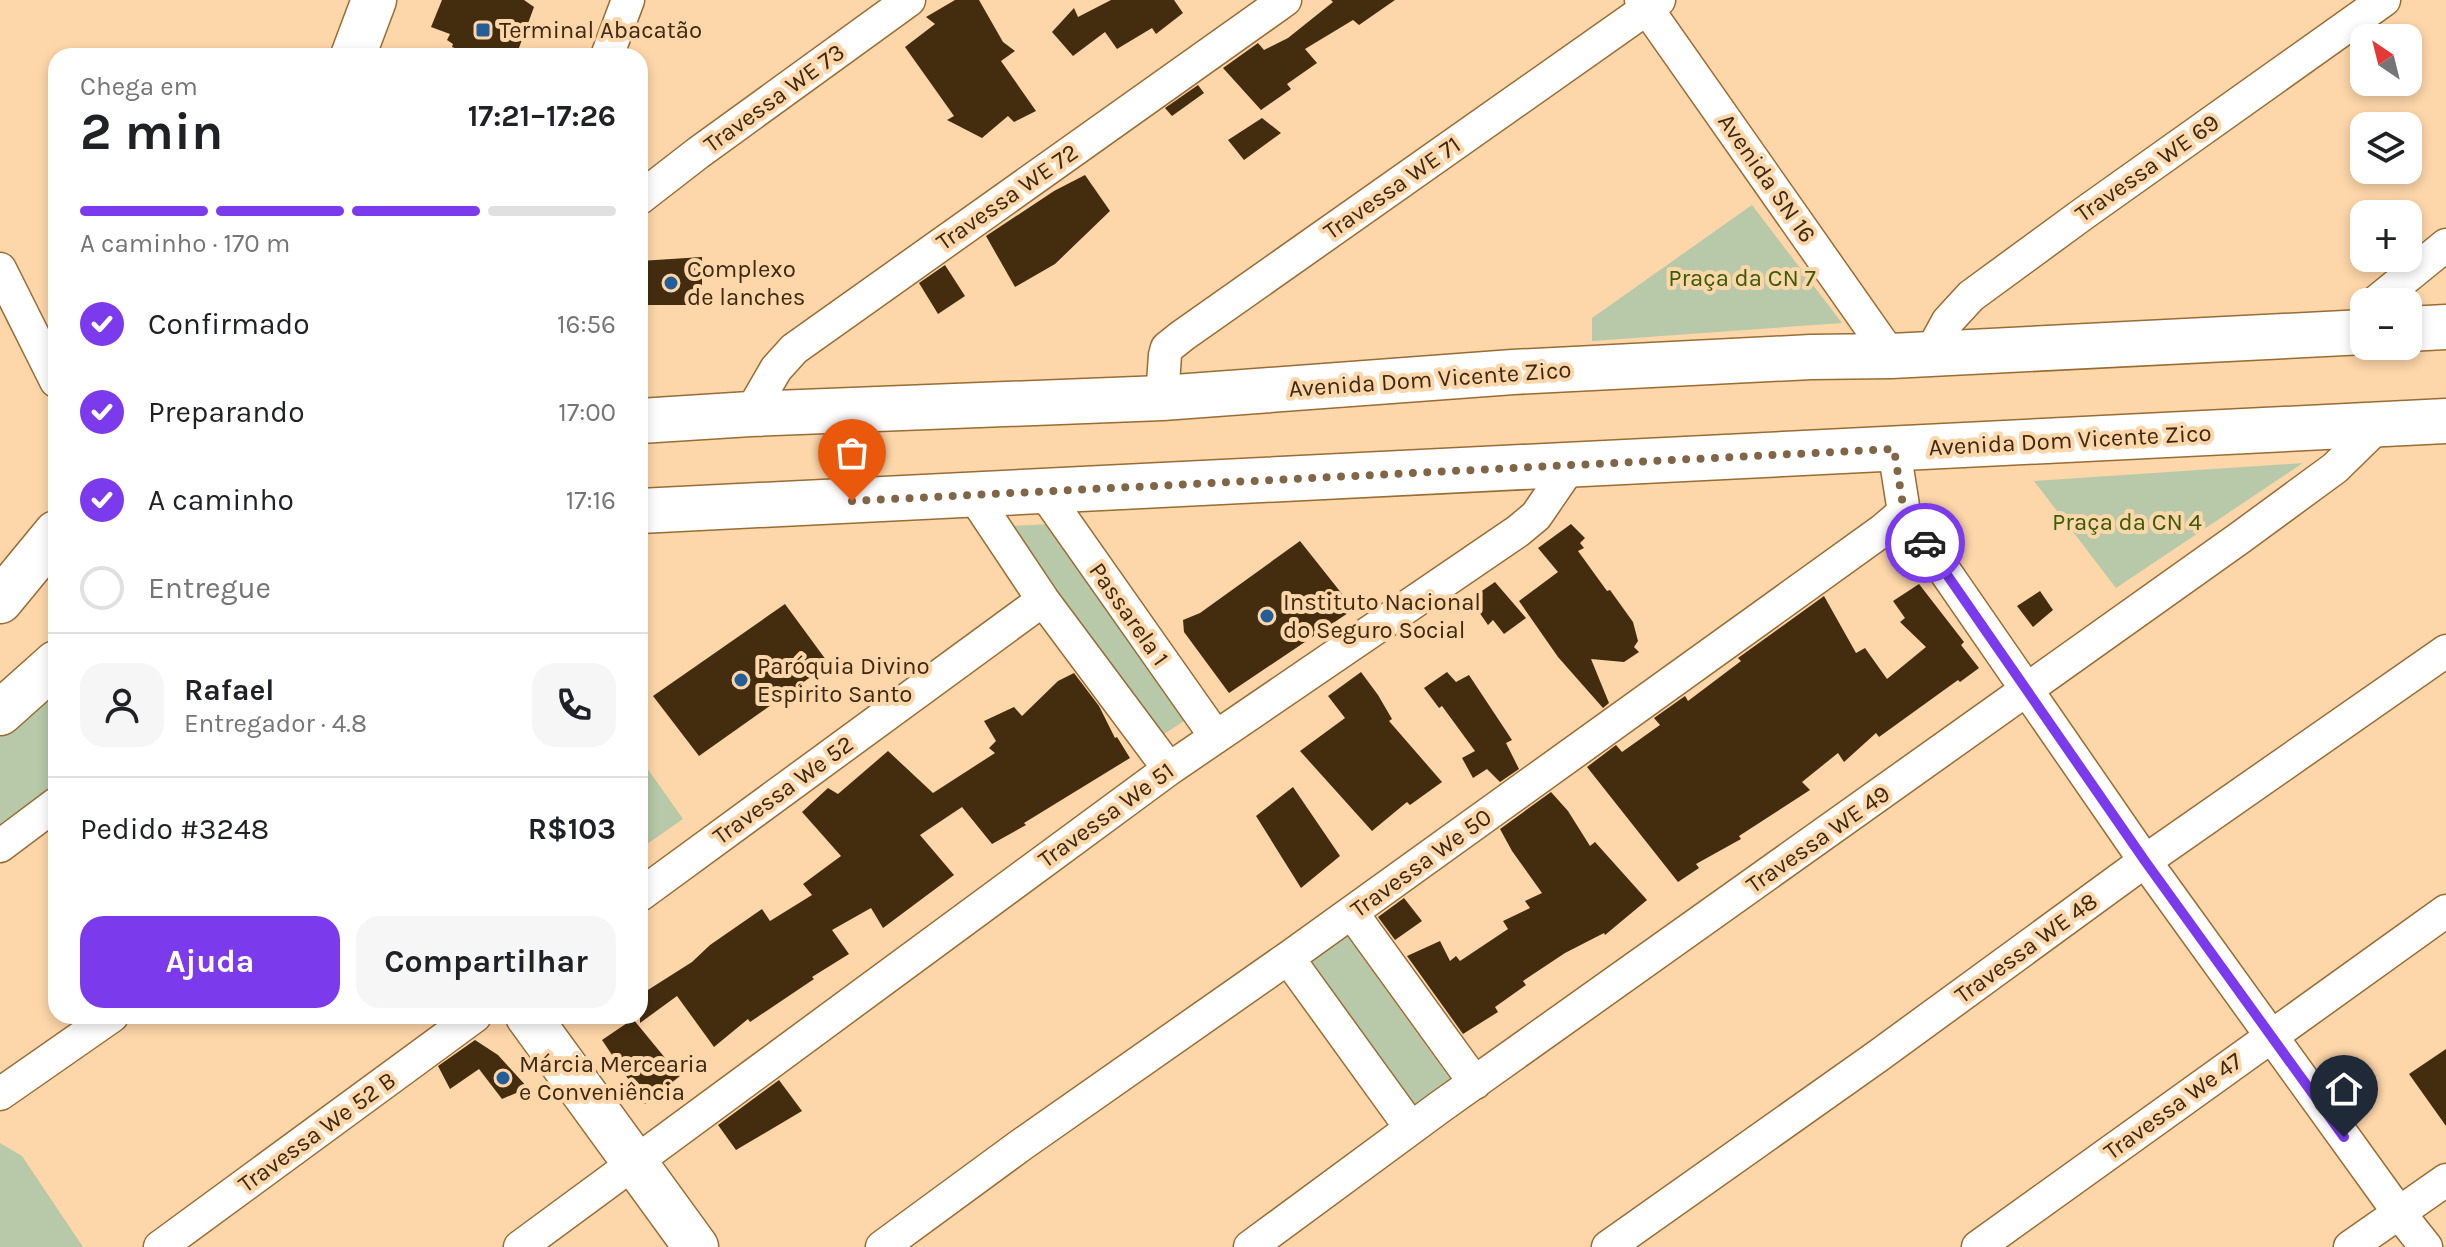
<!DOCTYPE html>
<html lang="pt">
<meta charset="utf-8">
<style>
:root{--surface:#fff;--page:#f6f6f6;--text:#202124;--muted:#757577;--line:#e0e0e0;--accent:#7c3aed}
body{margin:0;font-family:Karla,sans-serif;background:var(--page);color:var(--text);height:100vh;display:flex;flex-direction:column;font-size:30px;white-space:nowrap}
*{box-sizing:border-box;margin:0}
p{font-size:26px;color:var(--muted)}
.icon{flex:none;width:44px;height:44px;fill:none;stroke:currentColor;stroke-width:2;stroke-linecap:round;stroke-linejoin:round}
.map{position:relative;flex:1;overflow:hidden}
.panel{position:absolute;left:48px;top:48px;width:600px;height:976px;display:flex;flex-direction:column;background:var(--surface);border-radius:24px;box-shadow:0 4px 12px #0003}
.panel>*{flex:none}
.needle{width:52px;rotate:325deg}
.buttons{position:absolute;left:2350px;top:24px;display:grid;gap:16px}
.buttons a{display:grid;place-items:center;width:72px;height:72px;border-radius:16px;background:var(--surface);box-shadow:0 4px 12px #0003;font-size:40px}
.pin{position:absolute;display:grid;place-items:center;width:68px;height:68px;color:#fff;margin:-82px -34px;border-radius:50% 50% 50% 0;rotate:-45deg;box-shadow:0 0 8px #0007}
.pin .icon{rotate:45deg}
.courier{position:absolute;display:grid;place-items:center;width:80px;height:80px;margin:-40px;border:6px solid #7c3aed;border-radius:50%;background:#fff;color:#222;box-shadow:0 2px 10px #0007}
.overview em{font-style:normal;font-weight:700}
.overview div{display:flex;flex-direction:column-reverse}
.overview{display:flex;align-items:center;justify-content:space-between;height:136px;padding:0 32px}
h1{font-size:52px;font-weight:700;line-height:60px}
.bar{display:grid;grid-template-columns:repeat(4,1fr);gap:12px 8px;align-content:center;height:96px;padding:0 32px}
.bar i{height:10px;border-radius:6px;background:var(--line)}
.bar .selected{background:var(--accent)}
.bar p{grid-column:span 4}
.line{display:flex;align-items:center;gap:20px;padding:0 32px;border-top:2px solid var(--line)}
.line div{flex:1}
.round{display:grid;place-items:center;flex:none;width:84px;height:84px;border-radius:24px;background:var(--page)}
ol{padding:0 32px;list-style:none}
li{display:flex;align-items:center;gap:24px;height:88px}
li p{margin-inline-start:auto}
li .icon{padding:8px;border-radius:50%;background:var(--accent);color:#fff;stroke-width:4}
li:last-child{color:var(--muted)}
li i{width:44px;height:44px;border:4px solid var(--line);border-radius:50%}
.button{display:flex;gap:16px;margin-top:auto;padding:16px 32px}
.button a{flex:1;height:92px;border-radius:24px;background:var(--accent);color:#fff;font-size:32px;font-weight:700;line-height:92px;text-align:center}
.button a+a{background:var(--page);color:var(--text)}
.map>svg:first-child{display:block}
.green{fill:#b7c9a8}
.building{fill:#442d0f}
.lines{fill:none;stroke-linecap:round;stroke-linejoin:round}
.minor-casing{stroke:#986c34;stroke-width:35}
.secondary-casing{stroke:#986c34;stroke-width:47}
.primary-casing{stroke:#986c34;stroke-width:47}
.minor{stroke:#fff;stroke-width:32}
.secondary{stroke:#fff;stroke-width:44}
.primary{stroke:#fff;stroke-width:44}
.done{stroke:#806647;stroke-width:8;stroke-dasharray:0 14.4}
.route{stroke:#7c3aed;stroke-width:10}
.poi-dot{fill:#255e96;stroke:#fdd6a9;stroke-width:3}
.labels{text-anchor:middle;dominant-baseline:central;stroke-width:8;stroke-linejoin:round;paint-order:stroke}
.poi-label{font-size:24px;fill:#3c2912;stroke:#fdd6a9;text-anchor:start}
.street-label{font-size:24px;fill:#3c2912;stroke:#fdd6a9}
.park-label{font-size:24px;fill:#3a5c0a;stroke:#fdd6a9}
</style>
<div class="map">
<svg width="2446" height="1247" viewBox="0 0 2446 1247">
<rect width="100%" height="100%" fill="#fdd6a9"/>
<path class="green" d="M 1752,205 L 1842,323 L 1592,341 L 1592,318 Z
M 2303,463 L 2116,588 L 2034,481 Z
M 1052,524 L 1187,719 L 1152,742 L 1009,526 Z
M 56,678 L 56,790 L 0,832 L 0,730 Z
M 640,758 L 683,819 L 640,849 Z
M 1345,933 L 1453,1083 L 1416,1109 L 1310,959 Z
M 0,1143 L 22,1156 L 83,1247 L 0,1247 Z"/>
<path class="building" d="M 442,0 L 524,0 L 534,7 L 516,56 L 476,56 L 452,47 L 453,44 L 447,40 L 450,34 L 431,27 Z
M 955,0 L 979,0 L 1003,42 L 1015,51 L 1001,61 L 1036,111 L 1014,122 L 1008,116 L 982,138 L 947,120 L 954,116 L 905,47 L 935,24 L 926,17 Z
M 1111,0 L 1174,0 L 1183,13 L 1156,34 L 1152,28 L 1117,49 L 1105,32 L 1073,56 L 1052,32 L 1074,8 L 1078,17 Z
M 1331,0 L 1395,0 L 1359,25 L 1353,20 L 1305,49 L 1317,63 L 1287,84 L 1291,89 L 1261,110 L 1223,68 L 1258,43 L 1264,50 L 1288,38 L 1333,2 Z
M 1198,85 L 1204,93 L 1172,116 L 1165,108 Z
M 1262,118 L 1281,133 L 1244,160 L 1228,140 Z
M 1085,175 L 1110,211 L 1055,264 L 1015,287 L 986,236 L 1054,191 Z
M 702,257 L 702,305 L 640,305 L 640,261 Z
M 945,265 L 965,296 L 938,314 L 919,283 Z
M 1571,524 L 1585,538 L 1580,543 L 1584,548 L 1578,551 L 1607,591 L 1610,590 L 1633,622 L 1638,641 L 1634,647 L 1639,652 L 1624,662 L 1591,659 L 1609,703 L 1603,708 L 1558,657 L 1519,601 L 1558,572 L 1538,548 Z
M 1300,541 L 1354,609 L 1229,693 L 1184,632 L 1183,620 L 1200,613 Z
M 1495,582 L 1526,618 L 1504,634 L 1493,620 L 1488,625 L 1470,599 Z
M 1919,584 L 1964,642 L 1961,645 L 1979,668 L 1960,682 L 1958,680 L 1879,737 L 1876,733 L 1844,762 L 1838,753 L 1802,782 L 1810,790 L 1739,836 L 1741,839 L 1696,864 L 1699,868 L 1678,882 L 1587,767 L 1616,745 L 1622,752 L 1660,725 L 1654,718 L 1685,696 L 1688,701 L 1741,661 L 1738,658 L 1824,596 L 1856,653 L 1865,648 L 1887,679 L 1926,647 L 1900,622 L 1905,618 L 1893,601 Z
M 2040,591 L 2053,610 L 2033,627 L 2017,606 Z
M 785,604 L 829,664 L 699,756 L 653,696 Z
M 1361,672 L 1378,695 L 1392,719 L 1389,721 L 1442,782 L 1410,805 L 1407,802 L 1372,831 L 1300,751 L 1345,718 L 1328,696 Z
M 1447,672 L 1456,682 L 1469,675 L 1512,740 L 1506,743 L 1519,769 L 1500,782 L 1487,769 L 1473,778 L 1462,758 L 1475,751 L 1442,706 L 1439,708 L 1424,688 Z
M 1074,673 L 1099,706 L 1115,738 L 1117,737 L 1130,758 L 1024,823 L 1026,825 L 992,844 L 962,807 L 920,835 L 954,875 L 883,928 L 871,908 L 832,930 L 849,954 L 812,977 L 814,979 L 750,1022 L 748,1019 L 714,1047 L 677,996 L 640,1023 L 640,995 L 692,962 L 710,945 L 762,909 L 770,921 L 812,895 L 803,884 L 841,856 L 802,812 L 828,788 L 838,794 L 888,751 L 933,793 L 995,753 L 989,748 L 996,741 L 984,721 L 1014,707 L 1022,716 L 1058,681 Z
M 1293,787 L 1340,856 L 1301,888 L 1256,816 Z
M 1551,792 L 1568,811 L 1590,846 L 1595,842 L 1647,900 L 1605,935 L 1604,933 L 1565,953 L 1523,981 L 1526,985 L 1495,1007 L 1498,1012 L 1463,1034 L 1407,956 L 1440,941 L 1450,961 L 1456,956 L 1460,961 L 1508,929 L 1503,921 L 1530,908 L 1525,901 L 1542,893 L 1512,851 L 1500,829 Z
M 1404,898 L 1422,921 L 1395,940 L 1378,917 Z
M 633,1019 L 680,1076 L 645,1104 L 602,1040 Z
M 475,1040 L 498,1055 L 528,1088 L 502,1099 L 479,1069 L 450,1089 L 438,1066 Z
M 2446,1049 L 2446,1126 L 2409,1074 Z
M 779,1080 L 802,1111 L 736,1150 L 718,1125 Z"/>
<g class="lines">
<defs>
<path id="minor" d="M 1641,0 L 1891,356
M 607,56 L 628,0
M 640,198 L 698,153 L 909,0
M 0,269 L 56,381
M 2376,302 L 2446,245
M 1930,354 L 1948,321 L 1971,296 L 2083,214 L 2384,0
M 1162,398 L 1165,355 L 1167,348 L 1182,336 L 1659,0
M 750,414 L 776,369 L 794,349 L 1285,0
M 1043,491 L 1216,737
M 973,495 L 1043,600 L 1169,769
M 1904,512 L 2145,861 L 2399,1213 L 2426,1247
M 0,846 L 56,804
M 640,895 L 1043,600
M 1352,913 L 1475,1083
M 1288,958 L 1411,1128
M 0,1094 L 112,1016
M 160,1247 L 475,1016
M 520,1247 L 1169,769 L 1518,531 L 1536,516 L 1571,465
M 882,1247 L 1021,1145 L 1288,958 L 1883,530 L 1904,512 L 1894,449
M 1250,1247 L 1440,1107 L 2241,537 L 2335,468 L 2380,424
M 1608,1247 L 1878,1056 L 2145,861 L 2446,651
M 1978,1247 L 2446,911
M 2350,1247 L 2446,1180"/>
<path id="secondary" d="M 353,56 L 374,0
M 528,1016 L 696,1247"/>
<path id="primary" d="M 2408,329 L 2446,327
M 640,421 L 750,414 L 1162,398 L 1513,372 L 1811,357 L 1891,356 L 2364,332
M 640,511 L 2446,421
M 0,601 L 56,533
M 0,713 L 56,663"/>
</defs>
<use href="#minor" class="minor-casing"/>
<use href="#secondary" class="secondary-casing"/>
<use href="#primary" class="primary-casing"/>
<use href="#minor" class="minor"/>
<use href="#secondary" class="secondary"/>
<use href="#primary" class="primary"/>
</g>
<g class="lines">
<path class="done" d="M 852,501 L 1894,449 L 1904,512 L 1925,543"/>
<path class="route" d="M 1925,543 L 2145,861 L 2344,1137"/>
</g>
<g class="poi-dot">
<rect x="475" y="22" width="16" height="16" rx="4"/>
<circle cx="671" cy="283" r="8"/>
<circle cx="1267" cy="616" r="8"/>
<circle cx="741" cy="680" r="8"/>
<circle cx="503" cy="1078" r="8"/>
</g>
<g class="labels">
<g class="poi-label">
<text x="499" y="30">Terminal Abacatão</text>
<text x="687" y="269">Complexo<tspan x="687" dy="28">de lanches</tspan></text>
<text x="1283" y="602">Instituto Nacional<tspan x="1283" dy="28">do Seguro Social</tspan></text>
<text x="757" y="666">Paróquia Divino<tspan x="757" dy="28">Espirito Santo</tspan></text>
<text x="519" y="1064">Márcia Mercearia<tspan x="519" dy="28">e Conveniência</tspan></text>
</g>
<g class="street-label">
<text transform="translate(774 98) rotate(-36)">Travessa WE 73</text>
<text transform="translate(2147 168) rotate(-35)">Travessa WE 69</text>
<text transform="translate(1767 178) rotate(55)">Avenida SN 16</text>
<text transform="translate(1392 188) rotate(-35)">Travessa WE 71</text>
<text transform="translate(1007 197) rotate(-35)">Travessa WE 72</text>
<text transform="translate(1430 379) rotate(-4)">Avenida Dom Vicente Zico</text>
<text transform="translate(2070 440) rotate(-3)">Avenida Dom Vicente Zico</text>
<text transform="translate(1129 614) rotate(55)">Passarela 1</text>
<text transform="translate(783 790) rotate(-36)">Travessa We 52</text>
<text transform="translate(1106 815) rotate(-36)">Travessa We 51</text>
<text transform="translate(1818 839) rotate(-35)">Travessa WE 49</text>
<text transform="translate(1421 863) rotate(-36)">Travessa We 50</text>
<text transform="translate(2026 948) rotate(-36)">Travessa WE 48</text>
<text transform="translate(2173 1106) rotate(-36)">Travessa We 47</text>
<text transform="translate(317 1132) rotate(-36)">Travessa We 52 B</text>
</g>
<g class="park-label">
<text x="1742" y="278">Praça da CN 7</text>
<text x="2127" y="522">Praça da CN 4</text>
</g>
</g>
</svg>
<div class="buttons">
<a><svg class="needle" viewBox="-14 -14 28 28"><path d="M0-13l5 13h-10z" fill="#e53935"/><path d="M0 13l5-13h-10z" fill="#757577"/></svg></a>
<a><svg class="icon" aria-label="layers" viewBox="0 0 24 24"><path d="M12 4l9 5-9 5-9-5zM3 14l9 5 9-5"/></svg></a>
<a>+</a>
<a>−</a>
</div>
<div class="pin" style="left:852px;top:501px;background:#ea580c"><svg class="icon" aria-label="bag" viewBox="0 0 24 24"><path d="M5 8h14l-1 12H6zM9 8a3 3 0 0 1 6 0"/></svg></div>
<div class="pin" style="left:2344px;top:1137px;background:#1f2937"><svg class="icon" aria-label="home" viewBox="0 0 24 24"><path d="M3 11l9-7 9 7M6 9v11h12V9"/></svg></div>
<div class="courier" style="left:1925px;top:543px"><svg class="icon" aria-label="car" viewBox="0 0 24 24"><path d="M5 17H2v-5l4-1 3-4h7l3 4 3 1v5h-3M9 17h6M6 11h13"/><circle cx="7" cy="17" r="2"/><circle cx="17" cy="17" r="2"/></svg></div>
<section class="panel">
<div class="overview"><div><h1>2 min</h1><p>Chega em</p></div><em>17:21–17:26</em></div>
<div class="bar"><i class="selected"></i><i class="selected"></i><i class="selected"></i><i></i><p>A caminho · 170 m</p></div>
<ol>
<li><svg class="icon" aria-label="check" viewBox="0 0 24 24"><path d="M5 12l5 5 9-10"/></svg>Confirmado<p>16:56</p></li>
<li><svg class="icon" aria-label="check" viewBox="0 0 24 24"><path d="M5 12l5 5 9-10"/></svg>Preparando<p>17:00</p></li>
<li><svg class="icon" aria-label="check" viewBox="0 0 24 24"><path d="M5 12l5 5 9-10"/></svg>A caminho<p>17:16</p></li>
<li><i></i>Entregue</li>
</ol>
<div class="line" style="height:144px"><a class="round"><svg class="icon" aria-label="person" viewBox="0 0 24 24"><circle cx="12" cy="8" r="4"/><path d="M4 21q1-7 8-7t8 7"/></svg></a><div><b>Rafael</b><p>Entregador · 4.8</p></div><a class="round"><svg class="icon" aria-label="phone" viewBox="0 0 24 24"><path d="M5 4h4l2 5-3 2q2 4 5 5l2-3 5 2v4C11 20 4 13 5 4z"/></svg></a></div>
<div class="line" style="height:104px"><div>Pedido #3248</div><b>R$103</b></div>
<div class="button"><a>Ajuda</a><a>Compartilhar</a></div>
</section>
</div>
